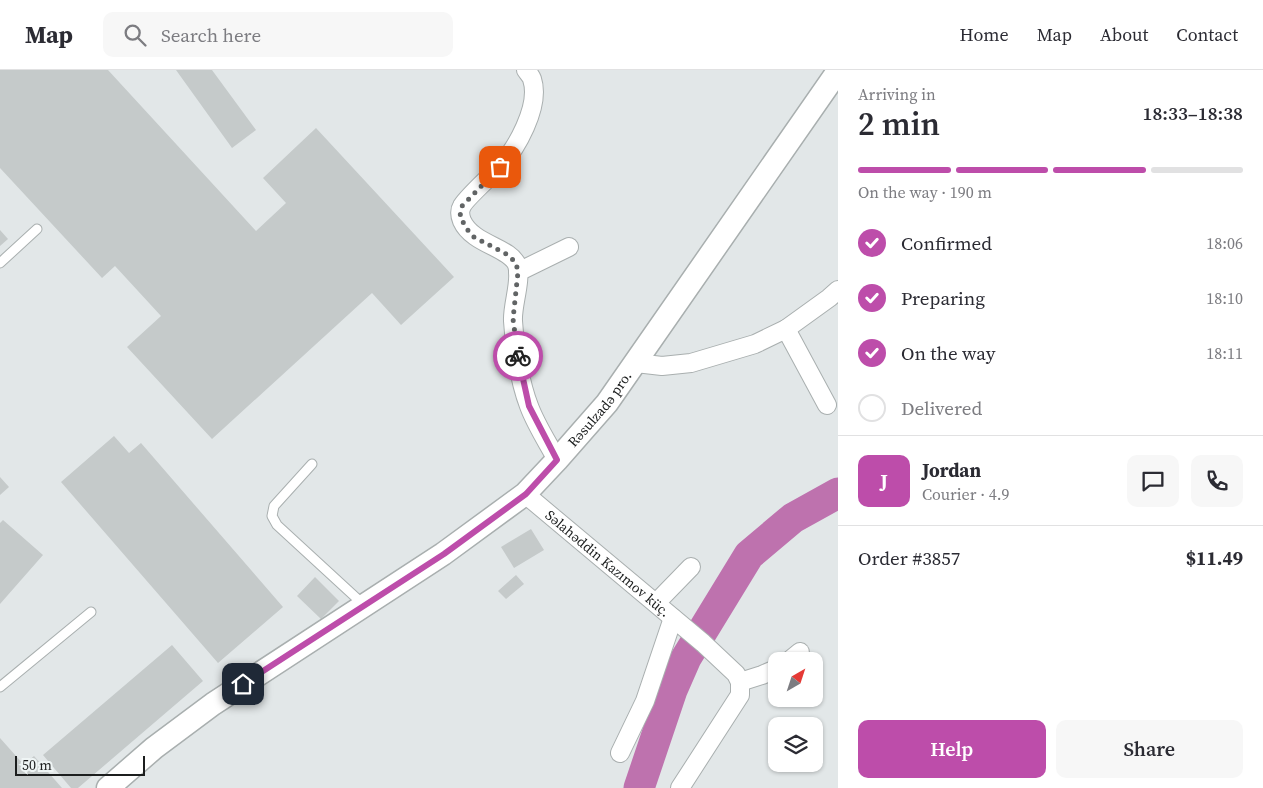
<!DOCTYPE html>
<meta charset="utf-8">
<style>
:root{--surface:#fff;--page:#f7f7f7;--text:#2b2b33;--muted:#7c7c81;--line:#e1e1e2;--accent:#bd4daa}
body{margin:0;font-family:"Source Serif 4",serif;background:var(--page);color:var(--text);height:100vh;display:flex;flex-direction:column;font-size:19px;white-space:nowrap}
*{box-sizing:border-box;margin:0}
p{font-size:16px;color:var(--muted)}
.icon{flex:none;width:28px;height:28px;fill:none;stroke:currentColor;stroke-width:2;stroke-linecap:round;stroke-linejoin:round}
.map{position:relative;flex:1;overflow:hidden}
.sheet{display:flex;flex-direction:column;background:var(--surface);width:425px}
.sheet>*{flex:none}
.needle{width:32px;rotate:39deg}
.fabs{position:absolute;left:768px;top:582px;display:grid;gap:10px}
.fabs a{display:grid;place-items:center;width:55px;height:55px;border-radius:10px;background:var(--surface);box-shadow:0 1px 4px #0004;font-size:25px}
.scale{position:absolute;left:15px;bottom:12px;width:130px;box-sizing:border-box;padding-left:5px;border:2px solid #1c1e1e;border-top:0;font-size:14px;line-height:18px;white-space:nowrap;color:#1c1e1e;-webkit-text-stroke:4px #eff5f5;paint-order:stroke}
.pin{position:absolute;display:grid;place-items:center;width:42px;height:42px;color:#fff;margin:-21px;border-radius:10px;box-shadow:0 2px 8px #0006}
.courier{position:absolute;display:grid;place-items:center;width:50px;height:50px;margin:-25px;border:4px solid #bd4daa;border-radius:50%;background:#fff;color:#222;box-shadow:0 1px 6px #0007}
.headline em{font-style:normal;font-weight:600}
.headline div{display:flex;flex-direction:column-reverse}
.headline{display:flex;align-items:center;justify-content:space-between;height:85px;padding:0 20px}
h1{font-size:32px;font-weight:600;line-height:38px}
.bar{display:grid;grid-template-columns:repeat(4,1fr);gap:8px 5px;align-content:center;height:60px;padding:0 20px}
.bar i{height:6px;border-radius:4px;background:var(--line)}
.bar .current{background:var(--accent)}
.bar p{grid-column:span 4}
.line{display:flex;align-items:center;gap:12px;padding:0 20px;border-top:1px solid var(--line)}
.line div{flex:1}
.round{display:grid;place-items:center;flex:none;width:52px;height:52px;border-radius:10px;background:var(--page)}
ol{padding:0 20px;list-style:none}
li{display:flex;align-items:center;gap:15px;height:55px}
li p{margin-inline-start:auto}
li .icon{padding:5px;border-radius:50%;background:var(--accent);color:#fff;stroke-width:4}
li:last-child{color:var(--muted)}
li i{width:28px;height:28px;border:2px solid var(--line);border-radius:50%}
.cta{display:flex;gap:10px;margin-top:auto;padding:10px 20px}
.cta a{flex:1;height:58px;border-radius:10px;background:var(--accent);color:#fff;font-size:20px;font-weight:600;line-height:58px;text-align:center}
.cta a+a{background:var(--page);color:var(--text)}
header{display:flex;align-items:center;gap:30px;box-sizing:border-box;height:70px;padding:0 25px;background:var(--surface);border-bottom:1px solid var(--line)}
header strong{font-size:24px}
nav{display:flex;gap:28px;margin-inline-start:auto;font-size:18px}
.search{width:350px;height:45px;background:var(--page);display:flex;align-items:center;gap:12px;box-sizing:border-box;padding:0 18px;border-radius:10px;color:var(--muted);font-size:19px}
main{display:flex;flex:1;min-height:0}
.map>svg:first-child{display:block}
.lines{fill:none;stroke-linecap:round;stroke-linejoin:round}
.river{stroke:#be72ae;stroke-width:31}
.building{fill:#c5caca}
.service-casing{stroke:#a9afaf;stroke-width:11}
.minor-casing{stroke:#a9afaf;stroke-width:20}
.tertiary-casing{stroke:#a9afaf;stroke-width:25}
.service{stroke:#fff;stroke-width:9}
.minor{stroke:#fff;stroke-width:18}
.tertiary{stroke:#fff;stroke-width:22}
.done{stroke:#616465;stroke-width:5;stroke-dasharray:0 9}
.route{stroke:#bd4daa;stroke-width:6}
.labels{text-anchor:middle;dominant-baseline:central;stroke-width:4.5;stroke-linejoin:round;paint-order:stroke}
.street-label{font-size:14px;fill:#1c1e1e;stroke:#eff5f5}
</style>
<header>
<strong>Map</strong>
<div class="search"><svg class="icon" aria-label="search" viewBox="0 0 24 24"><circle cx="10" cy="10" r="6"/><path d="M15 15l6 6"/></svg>Search here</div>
<nav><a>Home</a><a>Map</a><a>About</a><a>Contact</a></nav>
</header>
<main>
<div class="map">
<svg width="838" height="718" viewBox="0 0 838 718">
<rect width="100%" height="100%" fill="#e2e7e8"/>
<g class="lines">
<path class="river" d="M 639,718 L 672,620 L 686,588 L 749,485 L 793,448 L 838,423"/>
</g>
<path class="building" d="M 0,0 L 108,0 L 256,161 L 286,133 L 263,108 L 316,58 L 454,207 L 401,255 L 372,223 L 212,369 L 127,277 L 161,246 L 115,196 L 102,208 L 0,98 Z
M 176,0 L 212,0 L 256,60 L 232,78 Z
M 0,160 L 8,169 L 0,176 Z
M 114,366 L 129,383 L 141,373 L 283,537 L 218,593 L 61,412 Z
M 0,407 L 9,417 L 0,425 Z
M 3,450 L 43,485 L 0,534 L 0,453 Z
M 531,459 L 544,480 L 514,498 L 501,477 Z
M 516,505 L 524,514 L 506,529 L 498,521 Z
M 315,507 L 339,531 L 321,549 L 297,526 Z
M 172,575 L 203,611 L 78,718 L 71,718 L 43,685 Z
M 0,668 L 24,695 L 34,686 L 62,718 L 0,718 Z"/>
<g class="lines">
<defs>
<path id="service" d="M 0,193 L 37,159
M 312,394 L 274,436 L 272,446 L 277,455 L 364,535
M 0,617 L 91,542"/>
<g id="minor">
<path d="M 526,0 C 528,3 531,6 532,9 C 541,36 516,80 498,98 C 491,106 465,129 462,136 C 459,141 460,146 462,151 C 473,175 510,177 517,195 C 522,210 512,235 513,251 C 515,279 519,310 529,336 C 536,355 548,373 557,390"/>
<path d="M 518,202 L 569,177"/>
<path d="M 786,259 L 827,335"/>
<path d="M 636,293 L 662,296 L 691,293 L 755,274 L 786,259 L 829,228 L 838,220"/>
<path id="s1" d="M 525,424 L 703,573 L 736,604 L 740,612 L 740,625 L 680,718"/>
<path d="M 656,533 L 691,497"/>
<path d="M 789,591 L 800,582"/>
<path d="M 740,612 L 762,605 L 776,599"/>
<path d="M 620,683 L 645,631 L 673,548"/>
</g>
<g id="tertiary">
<path id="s2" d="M 108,718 L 154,678 L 213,634 L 443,484 L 525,424 L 557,390 L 607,333 L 838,1"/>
</g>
</defs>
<use href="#service" class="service-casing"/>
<use href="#minor" class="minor-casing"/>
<use href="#tertiary" class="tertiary-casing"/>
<use href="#service" class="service"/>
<use href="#minor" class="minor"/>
<use href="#tertiary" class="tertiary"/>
</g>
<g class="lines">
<path class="done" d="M 500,97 L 462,136 L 460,146 L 466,158 L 474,167 L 508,185 L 516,193 L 518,202 L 513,249 L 518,286"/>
<path class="route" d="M 243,614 L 444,484 L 526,424 L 557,390 L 529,336 L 518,286"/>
</g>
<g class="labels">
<g class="street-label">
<text stroke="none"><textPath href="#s2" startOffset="624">Rəsulzadə pro.</textPath></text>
<text stroke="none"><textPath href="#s1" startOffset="108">Səlahəddin Kazımov küç.</textPath></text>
</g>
</g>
</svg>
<div class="fabs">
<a><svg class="needle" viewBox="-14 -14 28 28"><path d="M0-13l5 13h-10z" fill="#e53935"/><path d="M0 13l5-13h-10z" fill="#7c7c81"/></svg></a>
<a><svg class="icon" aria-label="layers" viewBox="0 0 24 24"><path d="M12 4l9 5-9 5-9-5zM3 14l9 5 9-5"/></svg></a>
</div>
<div class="scale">50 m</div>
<div class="pin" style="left:500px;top:97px;background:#ea580c"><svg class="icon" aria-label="bag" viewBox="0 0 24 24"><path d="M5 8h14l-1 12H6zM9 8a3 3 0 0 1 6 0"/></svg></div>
<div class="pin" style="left:243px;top:614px;background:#1f2937"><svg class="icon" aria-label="home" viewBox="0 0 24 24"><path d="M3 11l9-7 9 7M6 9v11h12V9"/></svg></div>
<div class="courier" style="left:518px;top:286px"><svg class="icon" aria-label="bike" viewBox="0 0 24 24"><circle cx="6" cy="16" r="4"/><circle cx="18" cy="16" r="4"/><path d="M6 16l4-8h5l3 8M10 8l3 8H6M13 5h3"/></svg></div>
</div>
<section class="sheet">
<div class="headline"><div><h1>2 min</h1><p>Arriving in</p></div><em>18:33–18:38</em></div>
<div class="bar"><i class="current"></i><i class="current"></i><i class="current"></i><i></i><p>On the way · 190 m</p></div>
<ol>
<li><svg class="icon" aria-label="check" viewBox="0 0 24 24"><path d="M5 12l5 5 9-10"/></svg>Confirmed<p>18:06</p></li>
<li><svg class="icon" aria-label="check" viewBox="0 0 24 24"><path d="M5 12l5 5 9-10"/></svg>Preparing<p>18:10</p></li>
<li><svg class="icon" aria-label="check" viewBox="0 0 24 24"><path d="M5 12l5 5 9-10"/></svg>On the way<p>18:11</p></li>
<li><i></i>Delivered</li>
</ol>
<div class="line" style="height:90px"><b class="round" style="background:var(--accent);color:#fff">J</b><div><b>Jordan</b><p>Courier · 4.9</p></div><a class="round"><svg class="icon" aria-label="chat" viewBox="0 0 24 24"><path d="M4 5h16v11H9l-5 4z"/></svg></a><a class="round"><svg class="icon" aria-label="phone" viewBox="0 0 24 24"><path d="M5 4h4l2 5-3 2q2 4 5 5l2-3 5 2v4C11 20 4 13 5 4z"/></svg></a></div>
<div class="line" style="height:65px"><div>Order #3857</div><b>$11.49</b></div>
<div class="cta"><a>Help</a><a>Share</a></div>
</section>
</main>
